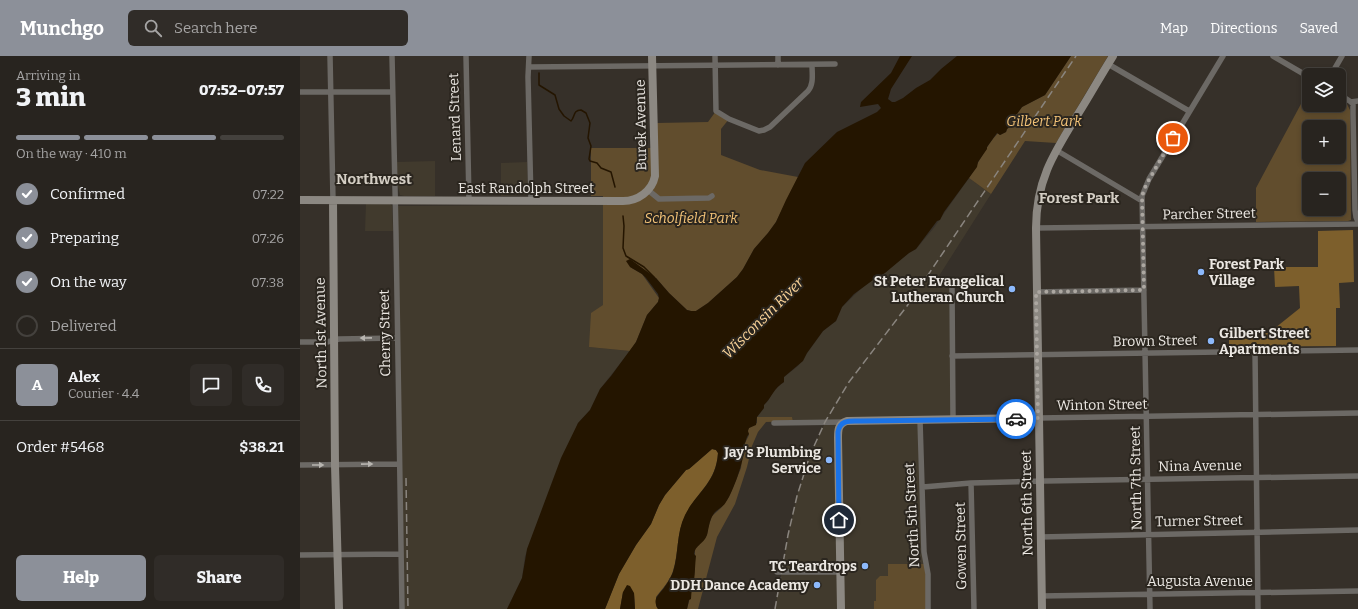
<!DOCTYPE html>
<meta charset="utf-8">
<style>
:root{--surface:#28241f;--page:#302c28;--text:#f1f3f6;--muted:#a5a4a4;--line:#44413d;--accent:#8c9099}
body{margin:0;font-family:Bitter,serif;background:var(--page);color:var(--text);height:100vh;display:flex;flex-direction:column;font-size:15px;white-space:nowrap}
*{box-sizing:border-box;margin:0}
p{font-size:13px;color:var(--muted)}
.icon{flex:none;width:22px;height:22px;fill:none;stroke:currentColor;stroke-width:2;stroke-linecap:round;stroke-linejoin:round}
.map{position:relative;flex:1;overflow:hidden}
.sheet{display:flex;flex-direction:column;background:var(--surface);width:300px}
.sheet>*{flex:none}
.controls{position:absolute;left:1002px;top:12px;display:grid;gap:8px}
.controls a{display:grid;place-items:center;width:44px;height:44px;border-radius:6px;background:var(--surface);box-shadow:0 2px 6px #0003,0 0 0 1px var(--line);font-size:20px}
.pin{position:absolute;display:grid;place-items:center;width:34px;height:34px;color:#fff;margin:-17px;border:2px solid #fff;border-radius:50%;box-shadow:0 1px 4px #0007}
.courier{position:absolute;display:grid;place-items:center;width:40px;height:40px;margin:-20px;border:3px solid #1a73e8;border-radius:50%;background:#fff;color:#222;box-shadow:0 1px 5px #0007}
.summary em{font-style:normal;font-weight:800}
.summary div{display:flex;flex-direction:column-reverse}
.summary{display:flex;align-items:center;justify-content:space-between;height:68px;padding:0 16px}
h1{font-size:26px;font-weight:800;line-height:30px}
.bar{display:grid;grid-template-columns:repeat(4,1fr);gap:6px 4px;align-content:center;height:48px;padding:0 16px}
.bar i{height:5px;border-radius:3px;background:var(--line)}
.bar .selected{background:var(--accent)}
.bar p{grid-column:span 4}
.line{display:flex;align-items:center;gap:10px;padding:0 16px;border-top:1px solid var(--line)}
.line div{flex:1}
.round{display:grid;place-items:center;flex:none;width:42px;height:42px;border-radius:6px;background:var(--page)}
ol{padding:0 16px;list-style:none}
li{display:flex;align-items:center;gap:12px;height:44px}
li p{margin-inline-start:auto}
li .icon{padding:4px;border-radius:50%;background:var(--accent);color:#fff;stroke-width:4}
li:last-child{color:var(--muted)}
li i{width:22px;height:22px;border:2px solid var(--line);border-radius:50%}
.primary-button{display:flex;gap:8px;margin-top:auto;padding:8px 16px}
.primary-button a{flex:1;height:46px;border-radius:6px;background:var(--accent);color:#fff;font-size:16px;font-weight:800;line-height:46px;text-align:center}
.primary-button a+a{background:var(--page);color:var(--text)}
header{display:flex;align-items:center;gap:24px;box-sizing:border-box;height:56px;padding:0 20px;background:var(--accent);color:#fff}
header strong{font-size:19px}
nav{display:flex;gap:22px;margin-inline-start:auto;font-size:14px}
.search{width:280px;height:36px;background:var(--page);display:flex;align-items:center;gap:10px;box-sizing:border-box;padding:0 14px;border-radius:6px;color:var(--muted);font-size:15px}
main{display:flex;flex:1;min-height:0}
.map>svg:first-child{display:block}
.built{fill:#413a2d}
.green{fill:#614d2d;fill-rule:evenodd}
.forest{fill:#7d5f2c}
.water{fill:#241500}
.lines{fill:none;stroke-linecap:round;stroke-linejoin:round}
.stream{stroke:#241500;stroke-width:1.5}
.street{stroke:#6c6965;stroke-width:5.5}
.secondary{stroke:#8c8882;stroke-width:8}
.rail{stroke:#8a857f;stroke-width:1.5;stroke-dasharray:8 4;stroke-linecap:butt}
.oneway{fill:#b8b5b0}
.done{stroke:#aca7a1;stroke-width:4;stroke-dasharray:0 7.2}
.route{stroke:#1a73e8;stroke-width:5}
.poi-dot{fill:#8cb9fc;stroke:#2b261f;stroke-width:1.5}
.labels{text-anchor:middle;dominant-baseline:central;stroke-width:4;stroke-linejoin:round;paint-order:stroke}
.street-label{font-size:14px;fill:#ebe7e2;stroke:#2b261f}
.park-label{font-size:14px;font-style:italic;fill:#f2c277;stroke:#2b261f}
.poi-label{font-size:14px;font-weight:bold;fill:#ebe7e2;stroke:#2b261f;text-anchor:end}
.neighbourhood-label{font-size:15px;font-weight:bold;fill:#d4cec4;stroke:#2b261f}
.water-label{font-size:15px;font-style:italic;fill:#fad398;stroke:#2b261f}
</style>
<header>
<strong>Munchgo</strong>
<div class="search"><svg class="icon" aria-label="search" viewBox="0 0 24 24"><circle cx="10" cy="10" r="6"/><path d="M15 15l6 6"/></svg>Search here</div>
<nav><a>Map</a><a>Directions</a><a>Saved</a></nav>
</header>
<main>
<section class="sheet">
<div class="summary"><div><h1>3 min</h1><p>Arriving in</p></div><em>07:52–07:57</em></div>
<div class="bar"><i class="selected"></i><i class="selected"></i><i class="selected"></i><i></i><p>On the way · 410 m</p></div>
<ol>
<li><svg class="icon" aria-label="check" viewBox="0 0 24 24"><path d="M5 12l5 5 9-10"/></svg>Confirmed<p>07:22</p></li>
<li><svg class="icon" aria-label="check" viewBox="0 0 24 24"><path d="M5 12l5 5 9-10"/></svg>Preparing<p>07:26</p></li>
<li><svg class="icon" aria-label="check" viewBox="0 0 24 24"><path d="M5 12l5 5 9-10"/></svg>On the way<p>07:38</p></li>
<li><i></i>Delivered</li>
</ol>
<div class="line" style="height:72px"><b class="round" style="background:var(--accent);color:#fff">A</b><div><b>Alex</b><p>Courier · 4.4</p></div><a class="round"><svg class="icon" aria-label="chat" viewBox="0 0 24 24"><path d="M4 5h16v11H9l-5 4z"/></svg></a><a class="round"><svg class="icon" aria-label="phone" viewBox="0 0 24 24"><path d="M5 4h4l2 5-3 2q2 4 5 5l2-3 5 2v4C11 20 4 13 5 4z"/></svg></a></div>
<div class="line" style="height:52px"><div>Order #5468</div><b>$38.21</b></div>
<div class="primary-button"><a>Help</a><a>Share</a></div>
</section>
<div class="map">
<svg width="1058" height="553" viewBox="0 0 1058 553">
<rect width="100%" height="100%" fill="#363029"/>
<path class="built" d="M 135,105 L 135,140 L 104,140 L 100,139 L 97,127 L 97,106 Z
M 227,106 L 228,135 L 227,139 L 201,140 L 201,107 Z
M 669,122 L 691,138 L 632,231 L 654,231 L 655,363 L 621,364 L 627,508 L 577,523 L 576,545 L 574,545 L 574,553 L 475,553 L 488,481 L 497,439 L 509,402 L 524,369 L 493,365 L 492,361 L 457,361 L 464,352 L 464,349 L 468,345 L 474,334 L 484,326 L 484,321 L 498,310 L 523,275 L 536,265 L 542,251 L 563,231 L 609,197 L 616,193 L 633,173 Z
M 66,147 L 90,148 L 92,150 L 93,175 L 65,175 Z
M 303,149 L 303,249 L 289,291 L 330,295 L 300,333 L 290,354 L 278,367 L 225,500 L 222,522 L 207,553 L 104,553 L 97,152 L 98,150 L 104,150 Z"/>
<path class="green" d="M 771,0 L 808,0 L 756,87 L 725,85 L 691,138 L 669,122 C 679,107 685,91 698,77 L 700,79 L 706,76 L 710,66 L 709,62 L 717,58 L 722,51 L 745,39 Z
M 1009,33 L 1009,49 L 1039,49 L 1039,43 L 1047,48 L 1050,54 L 1051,164 L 1048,165 L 956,166 L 956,132 ZM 1009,71 L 1039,71 L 1039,101 L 1009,101 ZM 1009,123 L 1039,123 L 1039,153 L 1009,153 Z
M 416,55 L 429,63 L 421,73 L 421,99 L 460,114 L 498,121 L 476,166 L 468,177 L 454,193 L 443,213 L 437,221 L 408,247 L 396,255 L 391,255 L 387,254 L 369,237 L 356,222 L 344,215 L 330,211 L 342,218 L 359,242 L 358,246 L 347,259 L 336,286 L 330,295 L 289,291 L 291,257 L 303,249 L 303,140 L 291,140 L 291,92 L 357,92 L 357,67 L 408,66 Z
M 457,361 L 492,361 L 493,365 L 466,366 L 458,376 L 452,390 L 447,411 L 435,448 L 417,481 L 398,553 L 387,553 L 392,534 L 395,513 L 395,492 L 407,479 L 408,472 L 412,460 L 421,452 L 429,441 L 441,412 L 442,403 L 444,393 L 444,389 L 449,379 L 447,375 L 449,372 L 457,367 Z
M 588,508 L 627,508 L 628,553 L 574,553 L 574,545 L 576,545 L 576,524 L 580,520 L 588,520 Z"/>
<path class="forest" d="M 1053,174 L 1054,226 L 1039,227 L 1040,252 L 1036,252 L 1036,290 L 929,291 L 929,280 L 961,280 L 962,277 L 973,277 L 975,272 L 1000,252 L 999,230 L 975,231 L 974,211 L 1018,211 L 1018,175 Z
M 412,393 L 416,394 L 418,397 C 416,426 398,435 386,458 C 376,476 379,497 373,515 C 370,525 362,533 356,541 L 356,550 L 358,553 L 335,553 L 334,537 L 323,536 L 320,553 L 305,553 L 319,518 L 336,489 L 351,468 L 359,449 L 365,439 L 386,414 L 389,413 Z"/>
<path class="water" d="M 600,0 L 612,0 L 591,33 L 588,43 L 592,46 L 595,46 L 603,42 L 616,32 L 630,24 L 641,13 L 657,0 L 771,0 L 745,39 L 722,51 L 717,58 L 709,62 L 711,70 L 707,73 L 706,76 L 700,79 L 697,77 L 687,91 L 687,93 L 678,106 L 677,111 L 644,156 L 640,164 L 637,165 L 616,193 L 609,197 L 585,217 L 573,224 L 554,238 L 542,251 L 536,265 L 523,275 L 507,297 L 503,305 L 484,321 L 484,326 C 474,332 472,341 464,349 L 464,352 L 457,361 L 456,369 L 449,372 L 448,375 L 449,378 C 446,381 446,386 444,389 C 446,400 433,436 426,446 C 423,452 416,453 413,459 C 409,465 409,472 407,479 C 404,488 395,489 394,498 L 396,500 C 395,508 395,517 394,525 L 392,527 L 391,543 L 389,544 L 387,553 L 358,553 C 352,543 358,540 364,532 C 367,528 371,521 373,516 C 379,498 376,477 385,459 C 397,435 416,428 418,397 L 416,394 L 412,393 L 389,413 L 386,414 L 365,439 L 359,449 L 351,468 L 336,489 L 319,518 L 305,553 L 207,553 L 222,522 L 227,493 L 261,402 L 278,367 L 290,354 L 300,333 L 311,320 L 336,286 L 347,259 L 358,246 L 359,242 L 358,238 L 346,222 L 342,218 L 330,211 L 326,205 L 330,203 L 356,222 L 369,237 L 387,254 L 391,255 L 396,255 L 408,247 L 437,221 L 443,213 L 454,193 L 468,177 L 476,166 L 486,144 L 505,107 L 537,76 L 577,56 L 581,52 L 578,48 L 560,51 L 561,46 L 591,17 Z
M 327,529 L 330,530 L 334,537 L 335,553 L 320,553 L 323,536 Z"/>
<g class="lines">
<path class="stream" d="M 239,17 L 239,29 L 255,39 L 259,53 L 264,60 L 271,65 C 275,61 273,54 281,54 L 286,57 L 290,67 L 288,82 L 291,90 L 289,103 L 290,105 L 297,107 L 301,112 L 311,116 L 315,131
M 323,160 L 324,170 L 323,192 L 326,200 L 344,211 L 354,221"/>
<path class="street" d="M 30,0 L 33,144
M 92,0 L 96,177 L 102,553
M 166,0 L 169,145
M 229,0 L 228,21 L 231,145
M 415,0 L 416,55 L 429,63 L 459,75 L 464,74 L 470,71 L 508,35 C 514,28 512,18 512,9
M 478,0 L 478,9
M 973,0 L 1009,21
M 808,8 L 889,55
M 229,11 L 535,8
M 1031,19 L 1042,0
M 0,36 L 92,36
M 1039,38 L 1051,46 L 1058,45
M 1051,46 L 1053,48 L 1053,58 L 1055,154 L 1056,161 L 1058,166
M 756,94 L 842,145
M 348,134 L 359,143 L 409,142 L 412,140
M 736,172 L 1058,168
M 652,232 L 653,363
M 736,236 L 844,234
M 0,286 L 27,286 L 39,283 L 97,282
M 955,296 L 958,553
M 652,300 L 1058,294
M 739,362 L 1058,357
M 620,364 L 624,496 L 628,518 L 628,553
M 474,367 L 545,366
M 0,409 L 99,408
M 671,427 L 674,553
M 623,431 L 671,427 L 745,425 L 1058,420
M 740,481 L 1058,474
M 0,499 L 101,498
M 477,516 L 540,516
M 741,540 L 1058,535
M 850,553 L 842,140 L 849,123 L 923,0"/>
<path class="secondary" d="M 0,144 L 323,145 C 338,145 352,135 355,120 L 352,0
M 33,144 L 35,409 L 39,553
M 541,553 L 538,382 C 538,374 538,368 547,365 L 739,362
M 742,553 L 736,172 C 736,124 754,97 778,58 C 790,39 801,19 813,0"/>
<path class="rail" d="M 106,422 L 108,553
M 475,553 L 488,479 L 497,440 L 510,399 L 525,366 L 549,326 L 607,250 L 776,0"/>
</g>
<defs><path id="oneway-solid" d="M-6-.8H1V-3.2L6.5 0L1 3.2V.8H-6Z"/></defs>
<g class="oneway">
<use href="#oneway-solid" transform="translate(66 282) rotate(179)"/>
<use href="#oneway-solid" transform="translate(67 408) rotate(-1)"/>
<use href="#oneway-solid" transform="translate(18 409)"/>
</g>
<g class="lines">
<path class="done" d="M 716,363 L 738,362 L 736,236 L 844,234 L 842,140 L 846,129 L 873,82"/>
<path class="route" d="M 539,464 L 538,376 C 540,363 551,365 561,365 L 716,363"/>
</g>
<g class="poi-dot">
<circle cx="901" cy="216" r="4"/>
<circle cx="712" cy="233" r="4"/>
<circle cx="911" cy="285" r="4"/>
<circle cx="529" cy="404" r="4"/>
<circle cx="565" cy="510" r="4"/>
<circle cx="517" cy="529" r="4"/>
</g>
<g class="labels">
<g class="street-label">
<text transform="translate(155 61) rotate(-92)">Lenard Street</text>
<text transform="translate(341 69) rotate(-91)">Burek Avenue</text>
<text x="226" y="132">East Randolph Street</text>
<text transform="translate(909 158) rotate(-1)">Parcher Street</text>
<text transform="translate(21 277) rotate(-91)">North 1st Avenue</text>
<text transform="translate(85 277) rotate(-91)">Cherry Street</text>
<text transform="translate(855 285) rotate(-1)">Brown Street</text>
<text transform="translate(802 349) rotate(-1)">Winton Street</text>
<text transform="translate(900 410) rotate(-1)">Nina Avenue</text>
<text transform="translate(836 422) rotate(-91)">North 7th Street</text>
<text transform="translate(727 447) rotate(-91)">North 6th Street</text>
<text transform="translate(612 459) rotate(-93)">North 5th Street</text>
<text transform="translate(899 465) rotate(-1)">Turner Street</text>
<text transform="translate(661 490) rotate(-91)">Gowen Street</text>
<text x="900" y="525">Augusta Avenue</text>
</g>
<g class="park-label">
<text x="744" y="65">Gilbert Park</text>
<text x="391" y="162">Scholfield Park</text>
</g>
<g class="poi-label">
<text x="909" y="208" text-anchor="start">Forest Park<tspan x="909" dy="16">Village</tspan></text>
<text x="704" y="225">St Peter Evangelical<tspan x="704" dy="16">Lutheran Church</tspan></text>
<text x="919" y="277" text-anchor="start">Gilbert Street<tspan x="919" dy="16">Apartments</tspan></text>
<text x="521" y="396">Jay's Plumbing<tspan x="521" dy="16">Service</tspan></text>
<text x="557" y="510">TC Teardrops</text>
<text x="509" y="529">DDH Dance Academy</text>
</g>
<g class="neighbourhood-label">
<text x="74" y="123">Northwest</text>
<text x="779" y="142">Forest Park</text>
</g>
<g class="water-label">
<text transform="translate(463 262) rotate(-45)">Wisconsin River</text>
</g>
</g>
</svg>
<div class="controls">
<a><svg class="icon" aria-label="layers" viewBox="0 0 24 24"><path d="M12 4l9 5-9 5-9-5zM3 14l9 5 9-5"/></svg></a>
<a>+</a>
<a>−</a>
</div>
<div class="pin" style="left:873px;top:82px;background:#ea580c"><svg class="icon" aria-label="bag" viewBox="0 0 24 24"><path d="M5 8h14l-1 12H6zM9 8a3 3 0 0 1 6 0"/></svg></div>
<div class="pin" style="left:539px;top:464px;background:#1f2937"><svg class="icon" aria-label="home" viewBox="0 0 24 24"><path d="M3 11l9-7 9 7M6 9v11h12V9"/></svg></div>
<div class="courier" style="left:716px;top:363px"><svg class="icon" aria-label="car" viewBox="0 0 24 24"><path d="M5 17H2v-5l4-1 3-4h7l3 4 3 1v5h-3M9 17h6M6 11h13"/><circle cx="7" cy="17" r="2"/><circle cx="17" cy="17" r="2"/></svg></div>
</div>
</main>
